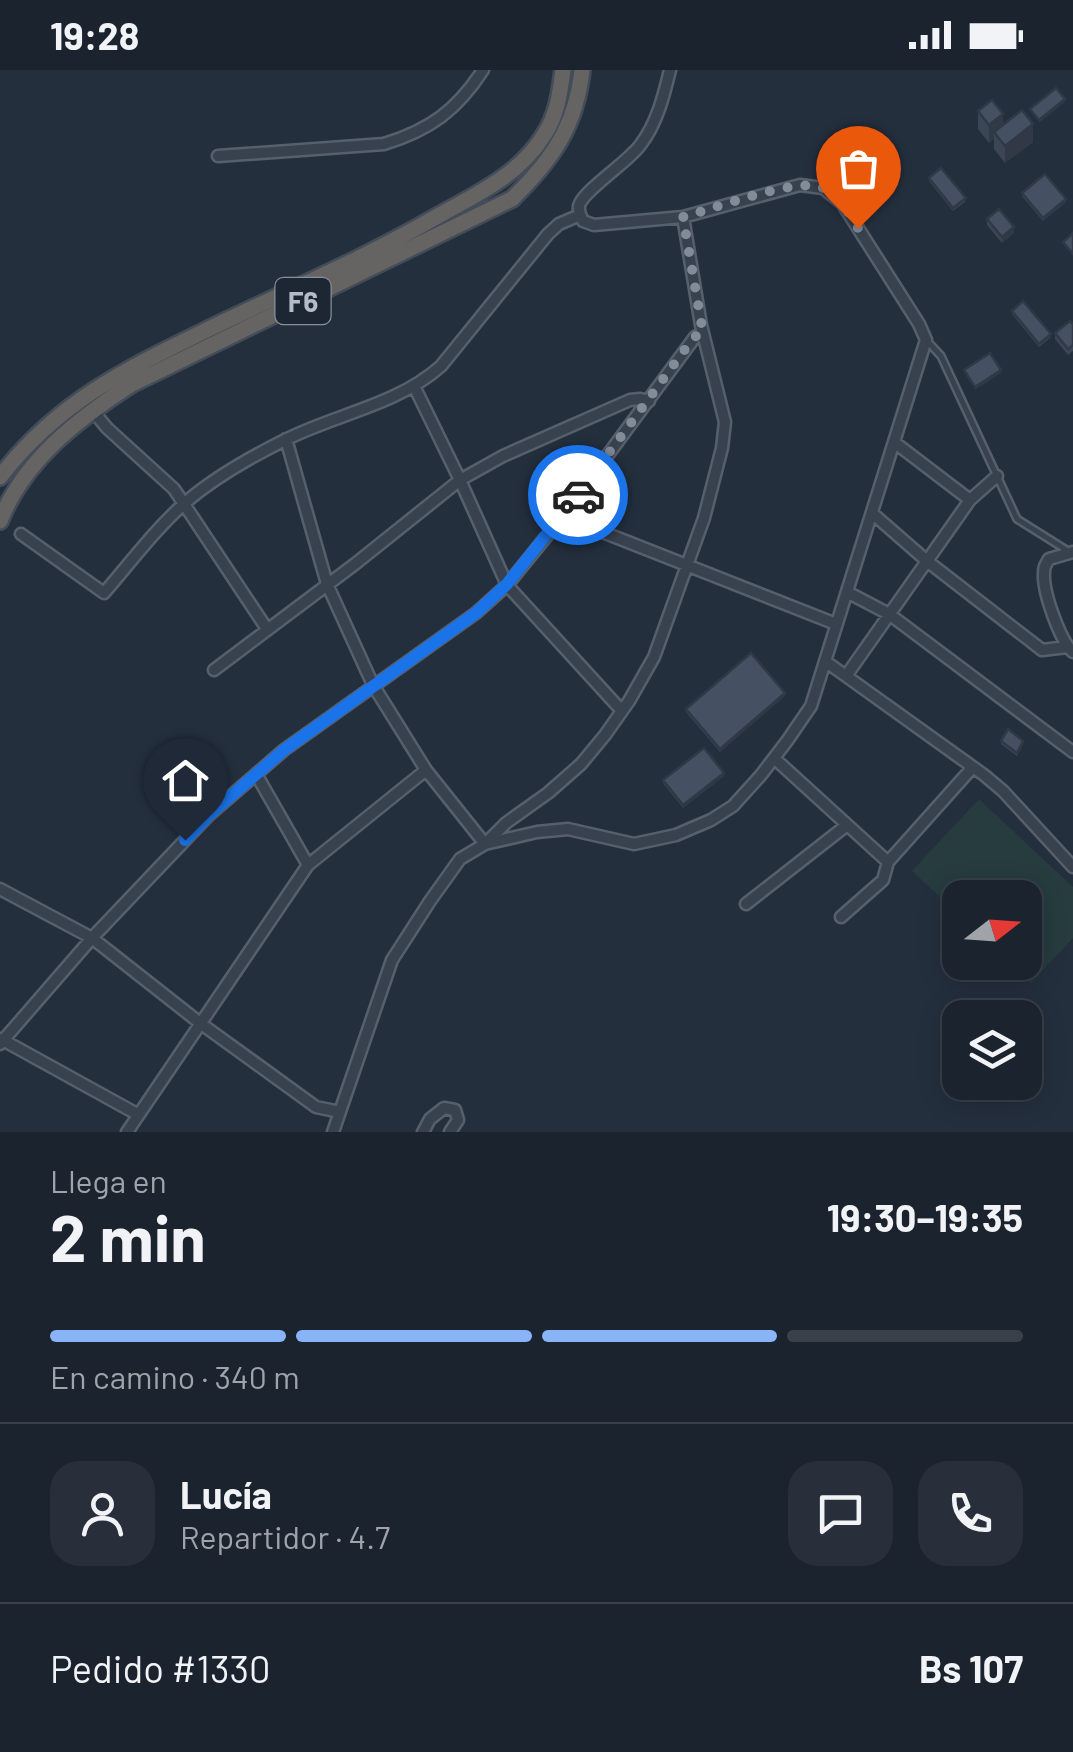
<!DOCTYPE html>
<html lang="es">
<meta charset="utf-8">
<style>
:root{--surface:#1b232e;--page:#282f3a;--text:#f1f3f6;--muted:#a0a4aa;--line:#39404a;--accent:#8ab4f8}
body{margin:0;font-family:Barlow,sans-serif;background:var(--page);color:var(--text);height:100vh;display:flex;flex-direction:column;font-size:38px;white-space:nowrap}
*{box-sizing:border-box;margin:0}
p{font-size:32px;color:var(--muted)}
.icon{flex:none;width:55px;height:55px;fill:none;stroke:currentColor;stroke-width:2;stroke-linecap:round;stroke-linejoin:round}
.map{position:relative;height:1062px;overflow:hidden}
.side{display:flex;flex-direction:column;background:var(--surface);flex:1}
.side>*{flex:none}
.needle{width:65px;rotate:73deg}
.fabs{position:absolute;left:942px;top:810px;display:grid;gap:20px}
.fabs a{display:grid;place-items:center;width:100px;height:100px;border-radius:20px;background:var(--surface);box-shadow:0 5px 25px #0003,0 0 0 2px var(--line);font-size:50px}
.pin{position:absolute;display:grid;place-items:center;width:85px;height:85px;color:#fff;margin:-102px -42px;border-radius:50% 50% 50% 0;rotate:-45deg;box-shadow:0 0 10px #0007}
.pin .icon{rotate:45deg}
.courier{position:absolute;display:grid;place-items:center;width:100px;height:100px;margin:-50px;border:8px solid #1a73e8;border-radius:50%;background:#fff;color:#222;box-shadow:0 2px 12px #0007}
.headline em{font-style:normal;font-weight:700}
.headline div{display:flex;flex-direction:column-reverse}
.headline{display:flex;align-items:center;justify-content:space-between;height:170px;padding:0 50px}
h1{font-size:65px;font-weight:700;line-height:75px}
.bar{display:grid;grid-template-columns:repeat(4,1fr);gap:15px 10px;align-content:center;height:120px;padding:0 50px}
.bar i{height:12px;border-radius:8px;background:var(--line)}
.bar .active{background:var(--accent)}
.bar p{grid-column:span 4}
.line{display:flex;align-items:center;gap:25px;padding:0 50px;border-top:2px solid var(--line)}
.line div{flex:1}
.round{display:grid;place-items:center;flex:none;width:105px;height:105px;border-radius:30px;background:var(--page)}
.status{display:flex;justify-content:space-between;align-items:center;height:70px;padding:0 50px;background:var(--surface);direction:ltr}
.status svg{height:28px;fill:currentColor}
.map>svg:first-child{display:block}
.pitch{fill:#263c3f}
.lines{fill:none;stroke-linecap:round;stroke-linejoin:round}
.service-casing{stroke:#565f6c;stroke-width:10}
.minor-casing{stroke:#565f6c;stroke-width:15}
.trunk-casing{stroke:#434c59;stroke-width:20}
.service{stroke:#38414e;stroke-width:5}
.minor{stroke:#38414e;stroke-width:10}
.trunk{stroke:#656462;stroke-width:15}
.wall{fill:#3b4654}
.shaded-wall{fill:#303945}
.building{fill:#455162;stroke:#303945;stroke-width:2.5}
.done{stroke:#828b98;stroke-width:10;stroke-dasharray:0 18}
.route{stroke:#1a73e8;stroke-width:12}
.labels{text-anchor:middle;dominant-baseline:central;stroke-width:8;stroke-linejoin:round;paint-order:stroke}
.shield{fill:#1d2633;stroke:#878f9c;stroke-width:2.5}
.shield-label{font-size:28px;font-weight:bold;fill:#b4bcc9}
</style>
<div class="status"><b>19:28</b><svg viewBox="0 0 49 12"><path d="M0 12V9h3v3zM5 12V6h3v6zM10 12V3h3v9zM15 12V0h3v12zM26 1h20v11H26zM47 4h2v5h-2z"/></svg></div>
<div class="map">
<svg width="1073" height="1062" viewBox="0 0 1073 1062">
<rect width="100%" height="100%" fill="#242f3e"/>
<path class="pitch" d="M 979,729 L 1073,817 L 1073,868 L 1031,913 L 1010,893 L 1025,892 L 1025,828 L 960,828 L 960,846 L 912,801 Z"/>
<g class="lines">
<defs>
<path id="service" d="M 928,272 L 941,286 L 1017,449 L 1068,481"/>
<path id="minor" d="M 218,86 L 384,74 C 430,60 457,40 483,0
M 414,316 L 460,410 L 507,515 L 622,641
M 93,341 L 107,358 L 174,419 L 267,559
M 286,369 L 327,514 L 373,615 L 426,700 L 485,774 L 506,753 L 548,723 L 581,694 L 605,665 L 629,631 L 654,587 L 704,448 L 722,378 L 725,352 L 701,255 L 683,147
M 894,372 L 970,430
M 872,443 L 927,491 L 1042,580 L 1067,577
M 562,446 L 836,554
M 21,464 L 104,523 C 130,493 157,457 186,432 C 215,407 249,388 283,371 C 335,344 396,336 441,296 L 548,164 L 559,154 L 580,145
M 1073,482 L 1049,489 C 1045,496 1044,496 1044,504 C 1043,522 1060,571 1073,582
M 847,522 L 889,544 L 1073,682
M 825,591 L 984,705 L 1003,721 L 1073,797
M 214,600 L 355,494 L 460,410 L 503,386 L 630,330 L 640,329 L 649,331
M 846,606 L 970,430 L 997,406
M 774,688 L 888,792
M 256,704 L 308,795
M 0,819 L 92,868 L 200,953 L 316,1037 L 340,1042
M 746,834 L 847,755
M 841,847 L 883,810 L 888,792 L 973,697
M 1,969 L 137,1044
M 0,974 L 92,868 L 209,745 L 284,680 L 476,543 L 507,515 L 559,451 L 695,267 L 703,263
M 127,1062 L 308,795 L 426,700
M 333,1062 L 392,890 L 430,831 L 460,789 L 485,774 L 537,762 L 568,759 L 634,774 L 676,765 L 711,750 L 733,736 L 761,705 L 787,671 L 811,636 L 926,270 L 919,254 L 842,133 L 823,118 L 800,115 L 683,147 L 594,155 L 583,151 C 580,144 578,142 579,136 C 582,121 630,91 641,74 C 657,53 664,25 670,0
M 423,1062 L 430,1049 L 444,1038 L 455,1040 L 458,1050 L 450,1062"/>
<path id="trunk" d="M 0,407 C 60,329 131,297 217,255 C 290,220 365,188 436,147 C 475,125 520,105 544,65 C 557,46 560,23 563,0
M 0,451 C 24,390 79,348 132,314 L 512,129 C 552,90 576,56 582,0"/>
</defs>
<use href="#service" class="service-casing"/>
<use href="#minor" class="minor-casing"/>
<use href="#trunk" class="trunk-casing"/>
<use href="#service" class="service"/>
<use href="#minor" class="minor"/>
<use href="#trunk" class="trunk"/>
</g>
<path class="wall" d="M 978,41 L 1003,55 L 1033,72 L 1005,93 L 994,79 L 994,69 L 989,73 L 978,59 Z
M 929,108 L 966,131 L 953,141 L 929,111 Z
M 1022,123 L 1066,132 L 1043,151 L 1022,126 Z
M 987,149 L 1014,163 L 1002,173 L 987,155 Z
M 1012,241 L 1051,267 L 1039,277 L 1012,244 Z
M 1073,254 L 1073,281 L 1068,285 L 1055,269 L 1055,263 Z
M 785,626 L 720,682 L 686,642 L 686,639 Z
M 1001,671 L 1023,674 L 1017,686 L 1001,674 Z
M 724,706 L 683,738 L 663,713 L 663,710 Z"/>
<path class="shaded-wall" d="M 1065,29 L 1065,32 L 1039,53 L 1039,50 Z
M 1003,44 L 1003,61 L 994,62 L 994,69 L 989,73 L 989,55 Z
M 1033,54 L 1033,72 L 1005,93 L 1005,76 Z
M 1066,129 L 1066,132 L 1043,151 L 1043,148 Z
M 1014,157 L 1014,163 L 1002,173 L 1002,167 Z
M 1001,300 L 1001,303 L 975,320 L 975,317 Z
M 785,623 L 785,626 L 720,682 L 720,679 Z
M 724,703 L 724,706 L 683,738 L 683,735 Z"/>
<path class="building" d="M 1056,18 L 1065,29 L 1039,50 L 1030,39 Z
M 992,30 L 1003,44 L 989,55 L 978,41 Z
M 1022,40 L 1033,54 L 1005,76 L 994,62 Z
M 941,98 L 966,128 L 953,138 L 929,108 Z
M 1045,104 L 1066,129 L 1043,148 L 1022,123 Z
M 999,139 L 1014,157 L 1002,167 L 987,149 Z
M 1073,163 L 1073,184 L 1063,172 Z
M 1023,231 L 1051,264 L 1039,274 L 1012,241 Z
M 1070,251 L 1073,254 L 1073,275 L 1068,279 L 1055,263 Z
M 990,283 L 1001,300 L 975,317 L 964,300 Z
M 751,583 L 785,623 L 720,679 L 686,639 Z
M 1008,659 L 1023,671 L 1017,683 L 1001,671 Z
M 704,678 L 724,703 L 683,735 L 663,710 Z"/>
<g class="lines">
<path class="done" d="M 578,425 L 694,267 L 703,263 L 683,147 C 712,139 795,108 821,117 C 839,123 849,144 858,158"/>
<path class="route" d="M 185,770 L 209,745 L 284,680 L 476,543 L 507,514 L 578,425"/>
</g>
<g class="labels">
<rect class="shield" x="275.5" y="208" width="55" height="46" rx="8"/>
<g class="shield-label">
<text x="303" y="231">F6</text>
</g>
</g>
</svg>
<div class="fabs">
<a><svg class="needle" viewBox="-14 -14 28 28"><path d="M0-13l5 13h-10z" fill="#e53935"/><path d="M0 13l5-13h-10z" fill="#a0a4aa"/></svg></a>
<a><svg class="icon" aria-label="layers" viewBox="0 0 24 24"><path d="M12 4l9 5-9 5-9-5zM3 14l9 5 9-5"/></svg></a>
</div>
<div class="pin" style="left:858px;top:158px;background:#ea580c"><svg class="icon" aria-label="bag" viewBox="0 0 24 24"><path d="M5 8h14l-1 12H6zM9 8a3 3 0 0 1 6 0"/></svg></div>
<div class="pin" style="left:185px;top:770px;background:#1f2937"><svg class="icon" aria-label="home" viewBox="0 0 24 24"><path d="M3 11l9-7 9 7M6 9v11h12V9"/></svg></div>
<div class="courier" style="left:578px;top:425px"><svg class="icon" aria-label="car" viewBox="0 0 24 24"><path d="M5 17H2v-5l4-1 3-4h7l3 4 3 1v5h-3M9 17h6M6 11h13"/><circle cx="7" cy="17" r="2"/><circle cx="17" cy="17" r="2"/></svg></div>
</div>
<section class="side">
<div class="headline"><div><h1>2 min</h1><p>Llega en</p></div><em>19:30–19:35</em></div>
<div class="bar"><i class="active"></i><i class="active"></i><i class="active"></i><i></i><p>En camino · 340 m</p></div>
<div class="line" style="height:180px"><a class="round"><svg class="icon" aria-label="person" viewBox="0 0 24 24"><circle cx="12" cy="8" r="4"/><path d="M4 21q1-7 8-7t8 7"/></svg></a><div><b>Lucía</b><p>Repartidor · 4.7</p></div><a class="round"><svg class="icon" aria-label="chat" viewBox="0 0 24 24"><path d="M4 5h16v11H9l-5 4z"/></svg></a><a class="round"><svg class="icon" aria-label="phone" viewBox="0 0 24 24"><path d="M5 4h4l2 5-3 2q2 4 5 5l2-3 5 2v4C11 20 4 13 5 4z"/></svg></a></div>
<div class="line" style="height:130px"><div>Pedido #1330</div><b>Bs 107</b></div>
</section>
